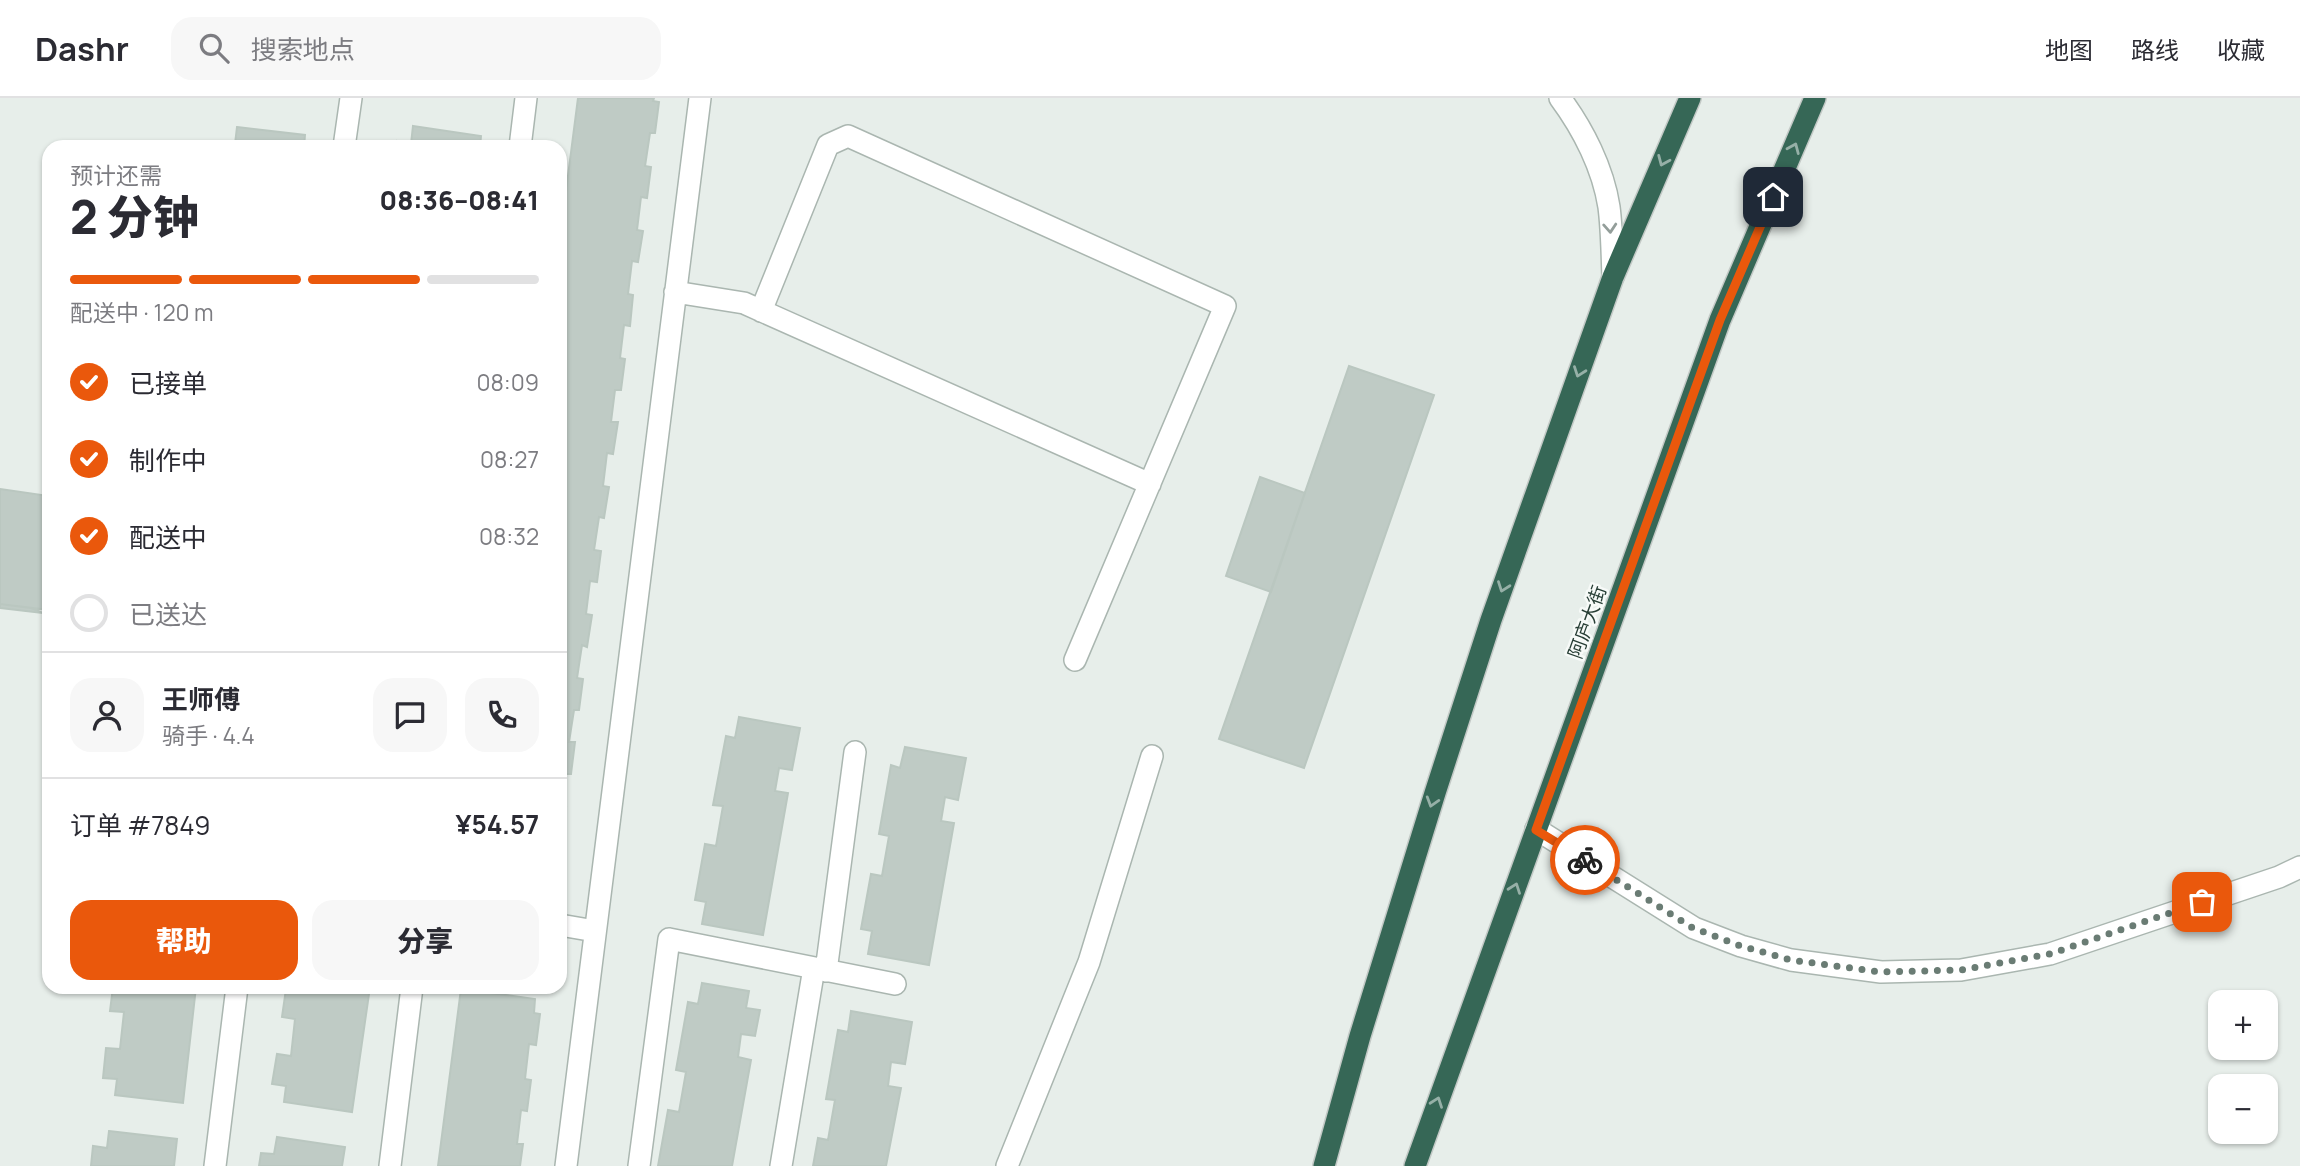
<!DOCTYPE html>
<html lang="zh">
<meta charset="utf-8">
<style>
:root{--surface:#fff;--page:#f7f7f7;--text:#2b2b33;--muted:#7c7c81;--line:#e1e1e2;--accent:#ea580c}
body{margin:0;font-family:Manrope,"Noto Sans SC",sans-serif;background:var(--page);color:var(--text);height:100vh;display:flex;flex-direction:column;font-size:26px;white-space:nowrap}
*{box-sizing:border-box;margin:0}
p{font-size:23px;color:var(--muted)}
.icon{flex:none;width:38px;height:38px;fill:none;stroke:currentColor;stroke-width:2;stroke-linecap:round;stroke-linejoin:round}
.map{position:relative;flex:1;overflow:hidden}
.details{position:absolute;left:42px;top:42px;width:525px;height:854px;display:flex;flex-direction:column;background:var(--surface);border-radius:21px;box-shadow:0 2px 5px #0004}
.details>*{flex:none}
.fabs{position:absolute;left:2208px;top:892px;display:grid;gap:14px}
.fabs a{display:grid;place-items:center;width:70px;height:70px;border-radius:14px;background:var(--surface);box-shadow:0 2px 5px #0004;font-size:35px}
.pin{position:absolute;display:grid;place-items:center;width:60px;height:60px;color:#fff;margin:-30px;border-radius:14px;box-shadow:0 4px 10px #0006}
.courier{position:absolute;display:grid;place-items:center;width:70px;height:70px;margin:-35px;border:5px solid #ea580c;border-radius:50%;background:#fff;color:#222;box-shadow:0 2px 9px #0007}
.summary em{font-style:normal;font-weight:800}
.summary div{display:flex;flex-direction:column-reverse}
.summary{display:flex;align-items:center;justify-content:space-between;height:119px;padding:0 28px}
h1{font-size:46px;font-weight:800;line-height:52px}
.bar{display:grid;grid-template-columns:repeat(4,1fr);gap:10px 7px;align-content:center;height:84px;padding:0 28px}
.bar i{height:9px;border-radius:5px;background:var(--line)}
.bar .on{background:var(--accent)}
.bar p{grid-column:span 4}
.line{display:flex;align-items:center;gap:18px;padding:0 28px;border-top:2px solid var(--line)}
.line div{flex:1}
.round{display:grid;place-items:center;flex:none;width:74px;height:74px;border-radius:21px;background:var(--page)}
ol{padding:0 28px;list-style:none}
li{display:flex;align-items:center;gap:21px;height:77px}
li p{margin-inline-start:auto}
li .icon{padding:7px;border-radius:50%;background:var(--accent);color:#fff;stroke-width:4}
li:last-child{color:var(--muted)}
li i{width:38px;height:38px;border:4px solid var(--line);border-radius:50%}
.cta{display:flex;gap:14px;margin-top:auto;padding:14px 28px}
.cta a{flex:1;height:80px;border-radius:21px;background:var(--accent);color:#fff;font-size:28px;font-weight:800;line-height:80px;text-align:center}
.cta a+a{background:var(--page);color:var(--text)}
header{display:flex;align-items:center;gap:42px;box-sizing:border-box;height:98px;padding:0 35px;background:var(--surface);border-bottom:2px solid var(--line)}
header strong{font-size:33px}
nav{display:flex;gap:38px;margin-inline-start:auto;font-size:24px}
.search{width:490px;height:63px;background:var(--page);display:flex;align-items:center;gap:18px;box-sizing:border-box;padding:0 24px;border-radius:21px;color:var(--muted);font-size:26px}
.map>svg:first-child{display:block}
.building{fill:#bfcbc5;stroke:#bac7c0;stroke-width:2}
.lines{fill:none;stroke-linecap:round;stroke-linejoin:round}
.minor-casing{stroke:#aab6b0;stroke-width:24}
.highway-casing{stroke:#c3c9c6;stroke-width:24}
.minor{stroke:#fff;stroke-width:21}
.highway{stroke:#366756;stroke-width:21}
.oneway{stroke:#96b0a7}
.oneway2{stroke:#939e9a}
.done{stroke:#6a7c74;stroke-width:7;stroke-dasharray:0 12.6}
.route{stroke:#ea580c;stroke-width:9}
.labels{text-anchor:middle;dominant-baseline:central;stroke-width:5;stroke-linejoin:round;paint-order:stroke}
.street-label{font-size:19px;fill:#273e35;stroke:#f7faf8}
</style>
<header>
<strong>Dashr</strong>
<div class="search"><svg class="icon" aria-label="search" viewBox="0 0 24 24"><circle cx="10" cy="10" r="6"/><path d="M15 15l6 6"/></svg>搜索地点</div>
<nav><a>地图</a><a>路线</a><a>收藏</a></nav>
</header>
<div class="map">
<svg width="2300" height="1068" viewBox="0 0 2300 1068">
<rect width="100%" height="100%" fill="#e7eeea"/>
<path class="building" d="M 578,0 L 654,0 L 653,3 L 659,4 L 655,35 L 650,35 L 645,68 L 651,69 L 647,100 L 641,99 L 637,132 L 643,133 L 638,164 L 632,163 L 628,196 L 633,197 L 630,228 L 624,227 L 620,260 L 625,261 L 621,292 L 615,292 L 611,324 L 618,324 L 613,356 L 607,355 L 603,388 L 609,389 L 604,420 L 599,419 L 594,452 L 601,453 L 597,484 L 590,483 L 586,516 L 592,517 L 587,549 L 582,547 L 577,580 L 583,581 L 579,612 L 574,612 L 569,644 L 575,644 L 571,676 L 565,676 L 561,708 L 566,709 L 563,740 L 560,740 L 560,140 Z
M 413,28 L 481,38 L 480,49 L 396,49 L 397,43 L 411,46 Z
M 237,29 L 305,37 L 304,49 L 221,49 L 222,44 L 235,46 Z
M 1349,268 L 1434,297 L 1304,670 L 1219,641 Z
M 1260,379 L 1305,395 L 1271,494 L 1226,478 Z
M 0,391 L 49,398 L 49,512 L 0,506 Z
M 0,506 L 31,510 L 43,515 L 0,510 Z
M 739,619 L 800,630 L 792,672 L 779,670 L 775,693 L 788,695 L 763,837 L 702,826 L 706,804 L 695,802 L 705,746 L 716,748 L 723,708 L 713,707 L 726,638 L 735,640 Z
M 905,649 L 966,660 L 958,702 L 945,699 L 941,723 L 954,725 L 929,867 L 868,856 L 872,833 L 861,831 L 871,776 L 882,778 L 889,738 L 879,736 L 891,667 L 900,670 Z
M 702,885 L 749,893 L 746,910 L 760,912 L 755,938 L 741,936 L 738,959 L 751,962 L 732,1068 L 658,1068 L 668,1012 L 679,1014 L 686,974 L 676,972 L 688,904 L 698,906 Z
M 113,889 L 196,889 L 183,1005 L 115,997 L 117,981 L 103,980 L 106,950 L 120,951 L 124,914 L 110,913 Z
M 300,889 L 370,889 L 352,1014 L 284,1004 L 286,988 L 272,986 L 277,956 L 291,958 L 295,921 L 282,919 L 286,891 L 299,892 Z
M 461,891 L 535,901 L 534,915 L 540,916 L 536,947 L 529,946 L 525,981 L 531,982 L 527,1013 L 521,1012 L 517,1046 L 523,1046 L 520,1068 L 438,1068 Z
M 851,913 L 912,924 L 905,966 L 891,964 L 888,988 L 901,990 L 886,1068 L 813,1068 L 818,1040 L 828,1042 L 835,1002 L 826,1001 L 838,932 L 848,934 Z
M 109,1033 L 177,1041 L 174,1068 L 91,1068 L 93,1048 L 107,1050 Z
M 277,1039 L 345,1049 L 342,1068 L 259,1068 L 261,1055 L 274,1056 Z"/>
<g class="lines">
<defs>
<path id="minor" d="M 1560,0 C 1583,31 1603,70 1609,109 C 1612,132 1612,156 1613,179
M 344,49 L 351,0
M 520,49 L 526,0
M 675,194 L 744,205 L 1150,386
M 761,213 L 828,47 L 848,38 L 1225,208 L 1075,562
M 1536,731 L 1694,830 L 1741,848 L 1791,862 L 1881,874 L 1961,872 L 2050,856 L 2279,779 L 2300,769
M 560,827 L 595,833
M 826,873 L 855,654
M 215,1068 L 237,889
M 390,1068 L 412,889
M 566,1068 L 700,0
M 639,1068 L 669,841 L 895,886
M 781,1068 L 814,870
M 1007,1068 L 1089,864 L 1152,658"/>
<path id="highway" d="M 1324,1068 L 1360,938 L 1435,695 L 1491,522 L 1613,179 L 1690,0
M 1415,1068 L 1720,222 L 1815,0"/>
</defs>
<use href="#minor" class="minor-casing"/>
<use href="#highway" class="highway-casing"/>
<use href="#minor" class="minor"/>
<use href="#highway" class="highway"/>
</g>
<defs><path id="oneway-chevron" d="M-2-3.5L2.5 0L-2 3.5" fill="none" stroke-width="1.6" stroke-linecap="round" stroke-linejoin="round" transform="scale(1.75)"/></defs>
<g class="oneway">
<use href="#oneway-chevron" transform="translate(1794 50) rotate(-67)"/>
<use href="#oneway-chevron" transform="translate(1663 63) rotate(113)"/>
<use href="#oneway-chevron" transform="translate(1579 274) rotate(110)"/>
<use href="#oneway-chevron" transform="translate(1503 489) rotate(110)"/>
<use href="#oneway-chevron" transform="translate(1432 704) rotate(107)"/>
<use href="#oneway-chevron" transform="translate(1515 790) rotate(-70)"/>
<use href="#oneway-chevron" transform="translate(1437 1004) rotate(-70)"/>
</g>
<use class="oneway2" href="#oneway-chevron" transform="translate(1610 130) rotate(86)"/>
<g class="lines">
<path class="done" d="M 1585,762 L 1693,830 L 1741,848 L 1791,862 L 1881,874 L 1961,872 L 2050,856 L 2202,804"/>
<path class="route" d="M 1585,762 L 1536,732 L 1720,222 L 1773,99"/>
</g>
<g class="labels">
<g class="street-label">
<text transform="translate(1587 524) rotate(-70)">阿庐大街</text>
</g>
</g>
</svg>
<div class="fabs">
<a>+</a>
<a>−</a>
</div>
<div class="pin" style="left:2202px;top:804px;background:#ea580c"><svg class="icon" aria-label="bag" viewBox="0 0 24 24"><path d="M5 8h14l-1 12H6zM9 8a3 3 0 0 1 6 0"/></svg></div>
<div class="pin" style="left:1773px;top:99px;background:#1f2937"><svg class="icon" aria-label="home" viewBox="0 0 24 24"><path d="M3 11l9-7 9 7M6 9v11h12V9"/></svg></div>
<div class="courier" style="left:1585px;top:762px"><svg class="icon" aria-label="bike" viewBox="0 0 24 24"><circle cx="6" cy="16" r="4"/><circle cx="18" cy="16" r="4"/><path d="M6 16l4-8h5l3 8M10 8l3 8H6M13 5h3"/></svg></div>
<section class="details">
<div class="summary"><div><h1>2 分钟</h1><p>预计还需</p></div><em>08:36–08:41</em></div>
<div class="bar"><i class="on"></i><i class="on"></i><i class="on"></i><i></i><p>配送中 · 120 m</p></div>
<ol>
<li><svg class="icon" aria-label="check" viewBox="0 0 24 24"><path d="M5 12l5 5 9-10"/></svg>已接单<p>08:09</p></li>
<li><svg class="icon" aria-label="check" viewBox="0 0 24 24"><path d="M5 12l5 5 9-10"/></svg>制作中<p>08:27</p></li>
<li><svg class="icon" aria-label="check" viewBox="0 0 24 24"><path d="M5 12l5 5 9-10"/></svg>配送中<p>08:32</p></li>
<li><i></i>已送达</li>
</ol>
<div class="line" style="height:126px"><a class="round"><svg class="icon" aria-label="person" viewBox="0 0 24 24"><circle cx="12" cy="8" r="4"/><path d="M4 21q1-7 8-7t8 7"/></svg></a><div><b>王师傅</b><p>骑手 · 4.4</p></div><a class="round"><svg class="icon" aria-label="chat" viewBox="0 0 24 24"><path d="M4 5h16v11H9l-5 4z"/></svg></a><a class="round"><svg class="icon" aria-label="phone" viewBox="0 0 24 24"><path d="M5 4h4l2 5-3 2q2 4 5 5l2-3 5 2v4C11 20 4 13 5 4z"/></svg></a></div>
<div class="line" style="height:91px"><div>订单 #7849</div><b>¥54.57</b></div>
<div class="cta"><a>帮助</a><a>分享</a></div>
</section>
</div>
